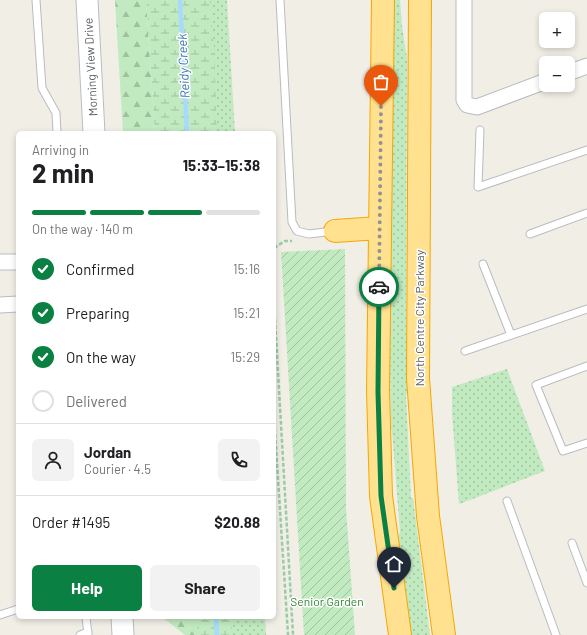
<!DOCTYPE html>
<meta charset="utf-8">
<style>
:root{--surface:#fff;--page:#f2f2f2;--text:#202124;--muted:#757577;--line:#e0e0e0;--accent:#0b8043}
body{margin:0;font-family:Barlow,sans-serif;background:var(--page);color:var(--text);height:100vh;display:flex;flex-direction:column;font-size:15px;white-space:nowrap}
*{box-sizing:border-box;margin:0}
p{font-size:13px;color:var(--muted)}
.icon{flex:none;width:22px;height:22px;fill:none;stroke:currentColor;stroke-width:2;stroke-linecap:round;stroke-linejoin:round}
.map{position:relative;flex:1;overflow:hidden}
.drawer{position:absolute;left:16px;top:131px;width:260px;height:488px;display:flex;flex-direction:column;background:var(--surface);border-radius:6px;box-shadow:0 2px 6px #0003}
.drawer>*{flex:none}
.fabs{position:absolute;left:539px;top:12px;display:grid;gap:8px}
.fabs a{display:grid;place-items:center;width:36px;height:36px;border-radius:6px;background:var(--surface);box-shadow:0 2px 6px #0003;font-size:20px}
.pin{position:absolute;display:grid;place-items:center;width:34px;height:34px;color:#fff;margin:-41px -17px;border-radius:50% 50% 50% 0;rotate:-45deg;box-shadow:0 0 4px #0007}
.pin .icon{rotate:45deg}
.courier{position:absolute;display:grid;place-items:center;width:40px;height:40px;margin:-20px;border:3px solid #0b8043;border-radius:50%;background:#fff;color:#222;box-shadow:0 1px 5px #0007}
.headline em{font-style:normal;font-weight:700}
.headline div{display:flex;flex-direction:column-reverse}
.headline{display:flex;align-items:center;justify-content:space-between;height:68px;padding:0 16px}
h1{font-size:26px;font-weight:700;line-height:30px}
.bar{display:grid;grid-template-columns:repeat(4,1fr);gap:6px 4px;align-content:center;height:48px;padding:0 16px}
.bar i{height:5px;border-radius:3px;background:var(--line)}
.bar .active{background:var(--accent)}
.bar p{grid-column:span 4}
.line{display:flex;align-items:center;gap:10px;padding:0 16px;border-top:1px solid var(--line)}
.line div{flex:1}
.round{display:grid;place-items:center;flex:none;width:42px;height:42px;border-radius:6px;background:var(--page)}
ol{padding:0 16px;list-style:none}
li{display:flex;align-items:center;gap:12px;height:44px}
li p{margin-inline-start:auto}
li .icon{padding:4px;border-radius:50%;background:var(--accent);color:#fff;stroke-width:4}
li:last-child{color:var(--muted)}
li i{width:22px;height:22px;border:2px solid var(--line);border-radius:50%}
.cta{display:flex;gap:8px;margin-top:auto;padding:8px 16px}
.cta a{flex:1;height:46px;border-radius:6px;background:var(--accent);color:#fff;font-size:16px;font-weight:700;line-height:46px;text-align:center}
.cta a+a{background:var(--page);color:var(--text)}
.map>svg:first-child{display:block}
.grass{fill:url(#grass-dots)}
.forest{fill:url(#forest-firs)}
.wetland{fill:url(#wetland-marsh)}
.garden{fill:url(#garden-furrows)}
.lines{fill:none;stroke-linecap:round;stroke-linejoin:round}
.stream{stroke:#a8daff;stroke-width:4.5}
.lane-casing{stroke:#b8bcc0;stroke-width:9}
.street-casing{stroke:#b8bcc0;stroke-width:17}
.secondary-casing{stroke:#b9bdc3;stroke-width:23}
.highway-casing{stroke:#f7a600;stroke-width:24}
.path{stroke:#98cca7;stroke-width:2.5;stroke-dasharray:4 2;stroke-linecap:butt}
.lane{stroke:#fff;stroke-width:7}
.street{stroke:#fff;stroke-width:15}
.secondary{stroke:#fff;stroke-width:21}
.highway{stroke:#ffe18f;stroke-width:22}
.done{stroke:#919393;stroke-width:4;stroke-dasharray:0 7.2}
.route{stroke:#0b8043;stroke-width:5}
.labels{text-anchor:middle;dominant-baseline:central;stroke-width:3;stroke-linejoin:round;paint-order:stroke}
.street-label{font-size:12px;fill:#5d6267;stroke:#fff}
.park-label{font-size:12px;fill:#2e8630;stroke:#fff}
.water-label{font-size:13px;font-style:italic;fill:#3874b2;stroke:#fff}
</style>
<div class="map">
<svg width="587" height="635" viewBox="0 0 587 635">
<defs>
<pattern id="grass-dots" width="8" height="8" patternUnits="userSpaceOnUse"><rect width="8" height="8" fill="#c1eac0"/><path d="M2 2h.1M6 6h.1" fill="none" stroke="#a0c1a0" stroke-width="1.8" stroke-linecap="round"/></pattern>
<pattern id="forest-firs" width="22" height="20" patternUnits="userSpaceOnUse"><rect width="22" height="20" fill="#c1eac0"/><path d="M5 1l3.5 6h-7zM16 11l3.5 6h-7z" fill="#a0c1a0"/></pattern>
<pattern id="wetland-marsh" width="20" height="14" patternUnits="userSpaceOnUse"><rect width="20" height="14" fill="#c1eac0"/><path d="M1 5h8M5 5V1M11 12h8M15 12V8" fill="none" stroke="#a0c1a0"/></pattern>
<pattern id="garden-furrows" width="10" height="10" patternUnits="userSpaceOnUse"><rect width="10" height="10" fill="#c1eac0"/><path d="M-1 1l2-2M0 10L10 0M9 11l2-2" fill="none" stroke="#a0c1a0"/></pattern>
</defs>
<rect width="100%" height="100%" fill="#f1eee6"/>
<path class="grass" d="M 202,0 L 227,0 L 235,133 L 208,133 Z
M 391,0 L 400,0 L 402,26 L 407,58 L 406,308 L 407,394 L 406,395 L 411,498 L 413,498 L 430,635 L 410,635 L 398,537 L 400,532 L 392,430 L 394,430 L 391,430 L 390,364 Z
M 507,369 L 545,471 L 470,500 L 459,504 L 452,413 L 452,387 Z
M 231,617 L 265,617 L 266,635 L 232,635 Z"/>
<path class="forest" d="M 115,0 L 146,0 L 155,133 L 123,133 Z
M 162,617 L 197,617 L 199,635 L 185,635 Z"/>
<path class="wetland" d="M 146,0 L 210,0 L 214,47 L 217,133 L 155,133 Z
M 196,617 L 232,617 L 232,635 L 198,635 Z"/>
<path class="garden" d="M 345,249 L 346,509 L 355,635 L 304,635 L 281,252 Z"/>
<g class="lines">
<path class="stream" d="M 180,0 L 187,133
M 216,617 L 217,635"/>
<defs>
<path id="lane" d="M 36,0 L 42,88 L 56,113 L 57,133
M 280,0 L 292,222 L 297,231 L 309,234 L 333,231
M 480,130 L 478,187 L 587,150
M 530,234 L 587,213
M 483,264 L 511,335
M 465,351 L 587,309
M 587,366 L 536,385 L 563,451 L 587,443
M 507,501 L 556,635
M 572,543 L 587,583
M 0,615 L 18,609
M 86,617 L 88,635
M 80,635 L 88,632"/>
<path id="street" d="M 464,0 L 464,100 L 467,105 L 477,107 L 546,81
M 568,73 L 587,66
M 0,262 L 18,262
M 0,305 L 18,304"/>
<path id="secondary" d="M 87,0 L 94,133
M 122,617 L 123,635"/>
<path id="highway" d="M 383,0 L 378,391 L 381,496 L 400,635
M 420,0 L 418,378 L 428,516 L 444,635
M 335,231 L 379,228"/>
</defs>
<use href="#lane" class="lane-casing"/>
<use href="#street" class="street-casing"/>
<use href="#secondary" class="secondary-casing"/>
<use href="#highway" class="highway-casing"/>
<path class="path" d="M 274,248 L 285,241 L 292,241
M 274,301 L 293,635
M 274,416 L 288,635"/>
<use href="#lane" class="lane"/>
<use href="#street" class="street"/>
<use href="#secondary" class="secondary"/>
<use href="#highway" class="highway"/>
</g>
<g class="lines">
<path class="done" d="M 379,287 L 381,106"/>
<path class="route" d="M 379,287 L 378,392 L 381,496 L 394,588"/>
</g>
<g class="labels">
<g class="street-label">
<text transform="translate(90 67) rotate(-93)">Morning View Drive</text>
<text transform="translate(419 318) rotate(-90)">North Centre City Parkway</text>
</g>
<g class="park-label">
<text x="327" y="601">Senior Garden</text>
</g>
<g class="water-label">
<text transform="translate(183 66) rotate(-93)">Reidy Creek</text>
</g>
</g>
</svg>
<div class="fabs">
<a>+</a>
<a>−</a>
</div>
<div class="pin" style="left:381px;top:106px;background:#ea580c"><svg class="icon" aria-label="bag" viewBox="0 0 24 24"><path d="M5 8h14l-1 12H6zM9 8a3 3 0 0 1 6 0"/></svg></div>
<div class="pin" style="left:394px;top:588px;background:#1f2937"><svg class="icon" aria-label="home" viewBox="0 0 24 24"><path d="M3 11l9-7 9 7M6 9v11h12V9"/></svg></div>
<div class="courier" style="left:379px;top:287px"><svg class="icon" aria-label="car" viewBox="0 0 24 24"><path d="M5 17H2v-5l4-1 3-4h7l3 4 3 1v5h-3M9 17h6M6 11h13"/><circle cx="7" cy="17" r="2"/><circle cx="17" cy="17" r="2"/></svg></div>
<section class="drawer">
<div class="headline"><div><h1>2 min</h1><p>Arriving in</p></div><em>15:33–15:38</em></div>
<div class="bar"><i class="active"></i><i class="active"></i><i class="active"></i><i></i><p>On the way · 140 m</p></div>
<ol>
<li><svg class="icon" aria-label="check" viewBox="0 0 24 24"><path d="M5 12l5 5 9-10"/></svg>Confirmed<p>15:16</p></li>
<li><svg class="icon" aria-label="check" viewBox="0 0 24 24"><path d="M5 12l5 5 9-10"/></svg>Preparing<p>15:21</p></li>
<li><svg class="icon" aria-label="check" viewBox="0 0 24 24"><path d="M5 12l5 5 9-10"/></svg>On the way<p>15:29</p></li>
<li><i></i>Delivered</li>
</ol>
<div class="line" style="height:72px"><a class="round"><svg class="icon" aria-label="person" viewBox="0 0 24 24"><circle cx="12" cy="8" r="4"/><path d="M4 21q1-7 8-7t8 7"/></svg></a><div><b>Jordan</b><p>Courier · 4.5</p></div><a class="round"><svg class="icon" aria-label="phone" viewBox="0 0 24 24"><path d="M5 4h4l2 5-3 2q2 4 5 5l2-3 5 2v4C11 20 4 13 5 4z"/></svg></a></div>
<div class="line" style="height:52px"><div>Order #1495</div><b>$20.88</b></div>
<div class="cta"><a>Help</a><a>Share</a></div>
</section>
</div>
